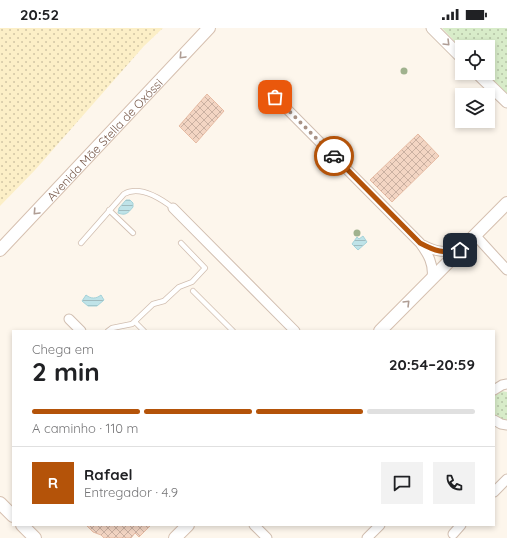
<!DOCTYPE html>
<html lang="pt">
<meta charset="utf-8">
<style>
:root{--surface:#fff;--page:#f2f2f2;--text:#202124;--muted:#757577;--line:#e0e0e0;--accent:#b45309}
body{margin:0;font-family:Quicksand,sans-serif;background:var(--page);color:var(--text);height:100vh;display:flex;flex-direction:column;font-size:15px;white-space:nowrap}
*{box-sizing:border-box;margin:0}
p{font-size:13px;color:var(--muted)}
.icon{flex:none;width:22px;height:22px;fill:none;stroke:currentColor;stroke-width:2;stroke-linecap:round;stroke-linejoin:round}
.map{position:relative;flex:1;overflow:hidden}
.details{position:absolute;left:12px;top:302px;width:483px;height:196px;display:flex;flex-direction:column;background:var(--surface);border-radius:0px;box-shadow:0 2px 6px #0003}
.details>*{flex:none}
.tools{position:absolute;left:455px;top:12px;display:grid;gap:8px}
.tools a{display:grid;place-items:center;width:40px;height:40px;border-radius:0px;background:var(--surface);box-shadow:0 2px 6px #0003;font-size:20px}
.pin{position:absolute;display:grid;place-items:center;width:34px;height:34px;color:#fff;margin:-17px;border-radius:8px;box-shadow:0 2px 6px #0006}
.courier{position:absolute;display:grid;place-items:center;width:40px;height:40px;margin:-20px;border:3px solid #b45309;border-radius:50%;background:#fff;color:#222;box-shadow:0 1px 5px #0007}
.head em{font-style:normal;font-weight:700}
.head div{display:flex;flex-direction:column-reverse}
.head{display:flex;align-items:center;justify-content:space-between;height:68px;padding:0 20px}
h1{font-size:26px;font-weight:700;line-height:30px}
.bar{display:grid;grid-template-columns:repeat(4,1fr);gap:6px 4px;align-content:center;height:48px;padding:0 20px}
.bar i{height:5px;border-radius:3px;background:var(--line)}
.bar .on{background:var(--accent)}
.bar p{grid-column:span 4}
.line{display:flex;align-items:center;gap:10px;padding:0 20px;border-top:1px solid var(--line)}
.line div{flex:1}
.round{display:grid;place-items:center;flex:none;width:42px;height:42px;border-radius:0px;background:var(--page)}
.status{display:flex;justify-content:space-between;align-items:center;height:28px;padding:0 20px;background:var(--surface);direction:ltr}
.status svg{height:11px;fill:currentColor}
.map>svg:first-child{display:block}
.grass{fill:url(#grass-dots)}
.sand{fill:url(#sand-dots)}
.water{fill:url(#water-rules);stroke:#a5d3da}
.building{fill:url(#building-cross-hatch);stroke:#e6bba3}
.lines{fill:none;stroke-linecap:round;stroke-linejoin:round}
.service-casing{stroke:#d1beb0;stroke-width:6}
.minor-casing{stroke:#d1beb0;stroke-width:11}
.tertiary-casing{stroke:#d1beb0;stroke-width:13}
.secondary-casing{stroke:#d6c0b0;stroke-width:14}
.service{stroke:#fff;stroke-width:4.5}
.minor{stroke:#fff;stroke-width:9}
.tertiary{stroke:#fff;stroke-width:11}
.secondary{stroke:#fff;stroke-width:12}
.tree{fill:#a0b28e}
.oneway{stroke:#af9d94}
.done{stroke:#a89285;stroke-width:4;stroke-dasharray:0 7.2}
.route{stroke:#b45309;stroke-width:5}
.labels{text-anchor:middle;dominant-baseline:central;stroke-width:3.5;stroke-linejoin:round;paint-order:stroke}
.street-label{font-size:12px;fill:#7a5c4d;stroke:#fffaf3}
</style>
<div class="status"><b>20:52</b><svg viewBox="0 0 49 12"><path d="M0 12V9h3v3zM5 12V6h3v6zM10 12V3h3v9zM15 12V0h3v12zM26 1h20v11H26zM47 4h2v5h-2z"/></svg></div>
<div class="map">
<svg width="507" height="510" viewBox="0 0 507 510">
<defs>
<pattern id="grass-dots" width="8" height="8" patternUnits="userSpaceOnUse"><rect width="8" height="8" fill="#d8ecc9"/><path d="M2 2h.1M6 6h.1" fill="none" stroke="#b4c2a5" stroke-width="1.8" stroke-linecap="round"/></pattern>
<pattern id="sand-dots" width="8" height="8" patternUnits="userSpaceOnUse"><rect width="8" height="8" fill="#fcefc7"/><path d="M2 2h.1M6 6h.1" fill="none" stroke="#d1c5a4" stroke-width="1.8" stroke-linecap="round"/></pattern>
<pattern id="water-rules" width="6" height="5" patternUnits="userSpaceOnUse"><rect width="6" height="5" fill="#bfe3e8"/><path d="M0 2.5h6" fill="none" stroke="#a0bbbe"/></pattern>
<pattern id="building-cross-hatch" width="8" height="8" patternUnits="userSpaceOnUse"><rect width="8" height="8" fill="#f3d5c3"/><path d="M0 0l8 8M0 8l8-8" fill="none" stroke="#cab0a1"/></pattern>
</defs>
<rect width="100%" height="100%" fill="#fdf6ec"/>
<path class="grass" d="M 442,0 L 507,0 L 507,67 L 486,45 L 488,45 L 488,19 L 462,19 L 462,21 Z
M 501,363 L 507,364 L 507,392 L 503,393 L 494,387 L 494,367 Z"/>
<path class="sand" d="M 0,0 L 163,0 L 144,18 L 35,142 L 0,178 Z"/>
<path class="water" d="M 126,172 L 130,172 L 133,175 L 133,179 C 128,185 126,188 118,185 L 119,180 Z
M 363,208 L 367,214 L 358,222 L 352,216 L 357,209 L 359,211 Z
M 86,267 C 91,271 96,271 101,267 L 104,272 L 97,278 L 88,278 L 82,273 Z"/>
<path class="building" d="M 207,66 L 224,83 L 196,115 L 179,98 Z
M 418,106 L 439,128 L 392,174 L 370,152 Z
M 86,497 L 151,497 L 139,509 L 135,505 L 131,510 L 104,510 L 101,507 L 93,504 Z"/>
<g class="lines">
<defs>
<path id="service" d="M 109,182 L 133,205
M 81,215 L 124,166 C 140,157 160,170 173,180
M 193,263 L 233,303
M 135,294 L 144,303
M 108,303 L 112,300 L 132,296 L 153,276 L 164,273 L 179,259 L 192,254 L 205,240 L 181,215"/>
<path id="minor" d="M 275,69 L 420,215 C 428,226 434,236 432,250
M 173,180 L 295,303
M 475,207 L 507,242
M 423,217 C 436,224 446,225 460,222
M 69,291 L 81,303
M 494,362 L 502,357 L 507,356
M 494,392 L 501,396 L 507,397
M 494,464 L 507,451
M 254,497 L 267,510
M 453,506 L 461,497
M 367,510 L 380,497"/>
<path id="tertiary" d="M 432,0 L 462,30
M 477,45 L 507,74"/>
<g id="secondary">
<path id="s1" d="M 0,222 L 209,0"/>
<path d="M 380,303 L 507,175"/>
<path d="M 0,475 L 13,488"/>
<path d="M 22,497 L 35,510"/>
<path d="M 175,510 L 188,497"/>
</g>
</defs>
<use href="#service" class="service-casing"/>
<use href="#minor" class="minor-casing"/>
<use href="#tertiary" class="tertiary-casing"/>
<use href="#secondary" class="secondary-casing"/>
<use href="#service" class="service"/>
<use href="#minor" class="minor"/>
<use href="#tertiary" class="tertiary"/>
<use href="#secondary" class="secondary"/>
</g>
<g class="tree">
<circle cx="404" cy="43" r="3.5"/>
<circle cx="271" cy="64" r="3.5"/>
<circle cx="357" cy="205" r="3.5"/>
</g>
<defs><path id="oneway-chevron" d="M-2-3.5L2.5 0L-2 3.5" fill="none" stroke-width="1.6" stroke-linecap="round" stroke-linejoin="round"/></defs>
<g class="oneway">
<use href="#oneway-chevron" transform="translate(447 15) rotate(45)"/>
<use href="#oneway-chevron" transform="translate(182 28) rotate(133)"/>
<use href="#oneway-chevron" transform="translate(36 184) rotate(133)"/>
<use href="#oneway-chevron" transform="translate(407 275) rotate(-45)"/>
</g>
<g class="lines">
<path class="done" d="M 275,69 L 334,128"/>
<path class="route" d="M 334,128 L 420,215 C 435,223 444,226 460,222"/>
</g>
<g class="labels">
<g class="street-label">
<text stroke="none"><textPath href="#s1" startOffset="152">Avenida Mãe Stella de Oxóssi</textPath></text>
</g>
</g>
</svg>
<div class="tools">
<a><svg class="icon" aria-label="locate" viewBox="0 0 24 24"><circle cx="12" cy="12" r="6"/><path d="M12 2v4M12 18v4M2 12h4M18 12h4"/></svg></a>
<a><svg class="icon" aria-label="layers" viewBox="0 0 24 24"><path d="M12 4l9 5-9 5-9-5zM3 14l9 5 9-5"/></svg></a>
</div>
<div class="pin" style="left:275px;top:69px;background:#ea580c"><svg class="icon" aria-label="bag" viewBox="0 0 24 24"><path d="M5 8h14l-1 12H6zM9 8a3 3 0 0 1 6 0"/></svg></div>
<div class="pin" style="left:460px;top:222px;background:#1f2937"><svg class="icon" aria-label="home" viewBox="0 0 24 24"><path d="M3 11l9-7 9 7M6 9v11h12V9"/></svg></div>
<div class="courier" style="left:334px;top:128px"><svg class="icon" aria-label="car" viewBox="0 0 24 24"><path d="M5 17H2v-5l4-1 3-4h7l3 4 3 1v5h-3M9 17h6M6 11h13"/><circle cx="7" cy="17" r="2"/><circle cx="17" cy="17" r="2"/></svg></div>
<section class="details">
<div class="head"><div><h1>2 min</h1><p>Chega em</p></div><em>20:54–20:59</em></div>
<div class="bar"><i class="on"></i><i class="on"></i><i class="on"></i><i></i><p>A caminho · 110 m</p></div>
<div class="line" style="height:72px"><b class="round" style="background:var(--accent);color:#fff">R</b><div><b>Rafael</b><p>Entregador · 4.9</p></div><a class="round"><svg class="icon" aria-label="chat" viewBox="0 0 24 24"><path d="M4 5h16v11H9l-5 4z"/></svg></a><a class="round"><svg class="icon" aria-label="phone" viewBox="0 0 24 24"><path d="M5 4h4l2 5-3 2q2 4 5 5l2-3 5 2v4C11 20 4 13 5 4z"/></svg></a></div>
</section>
</div>
